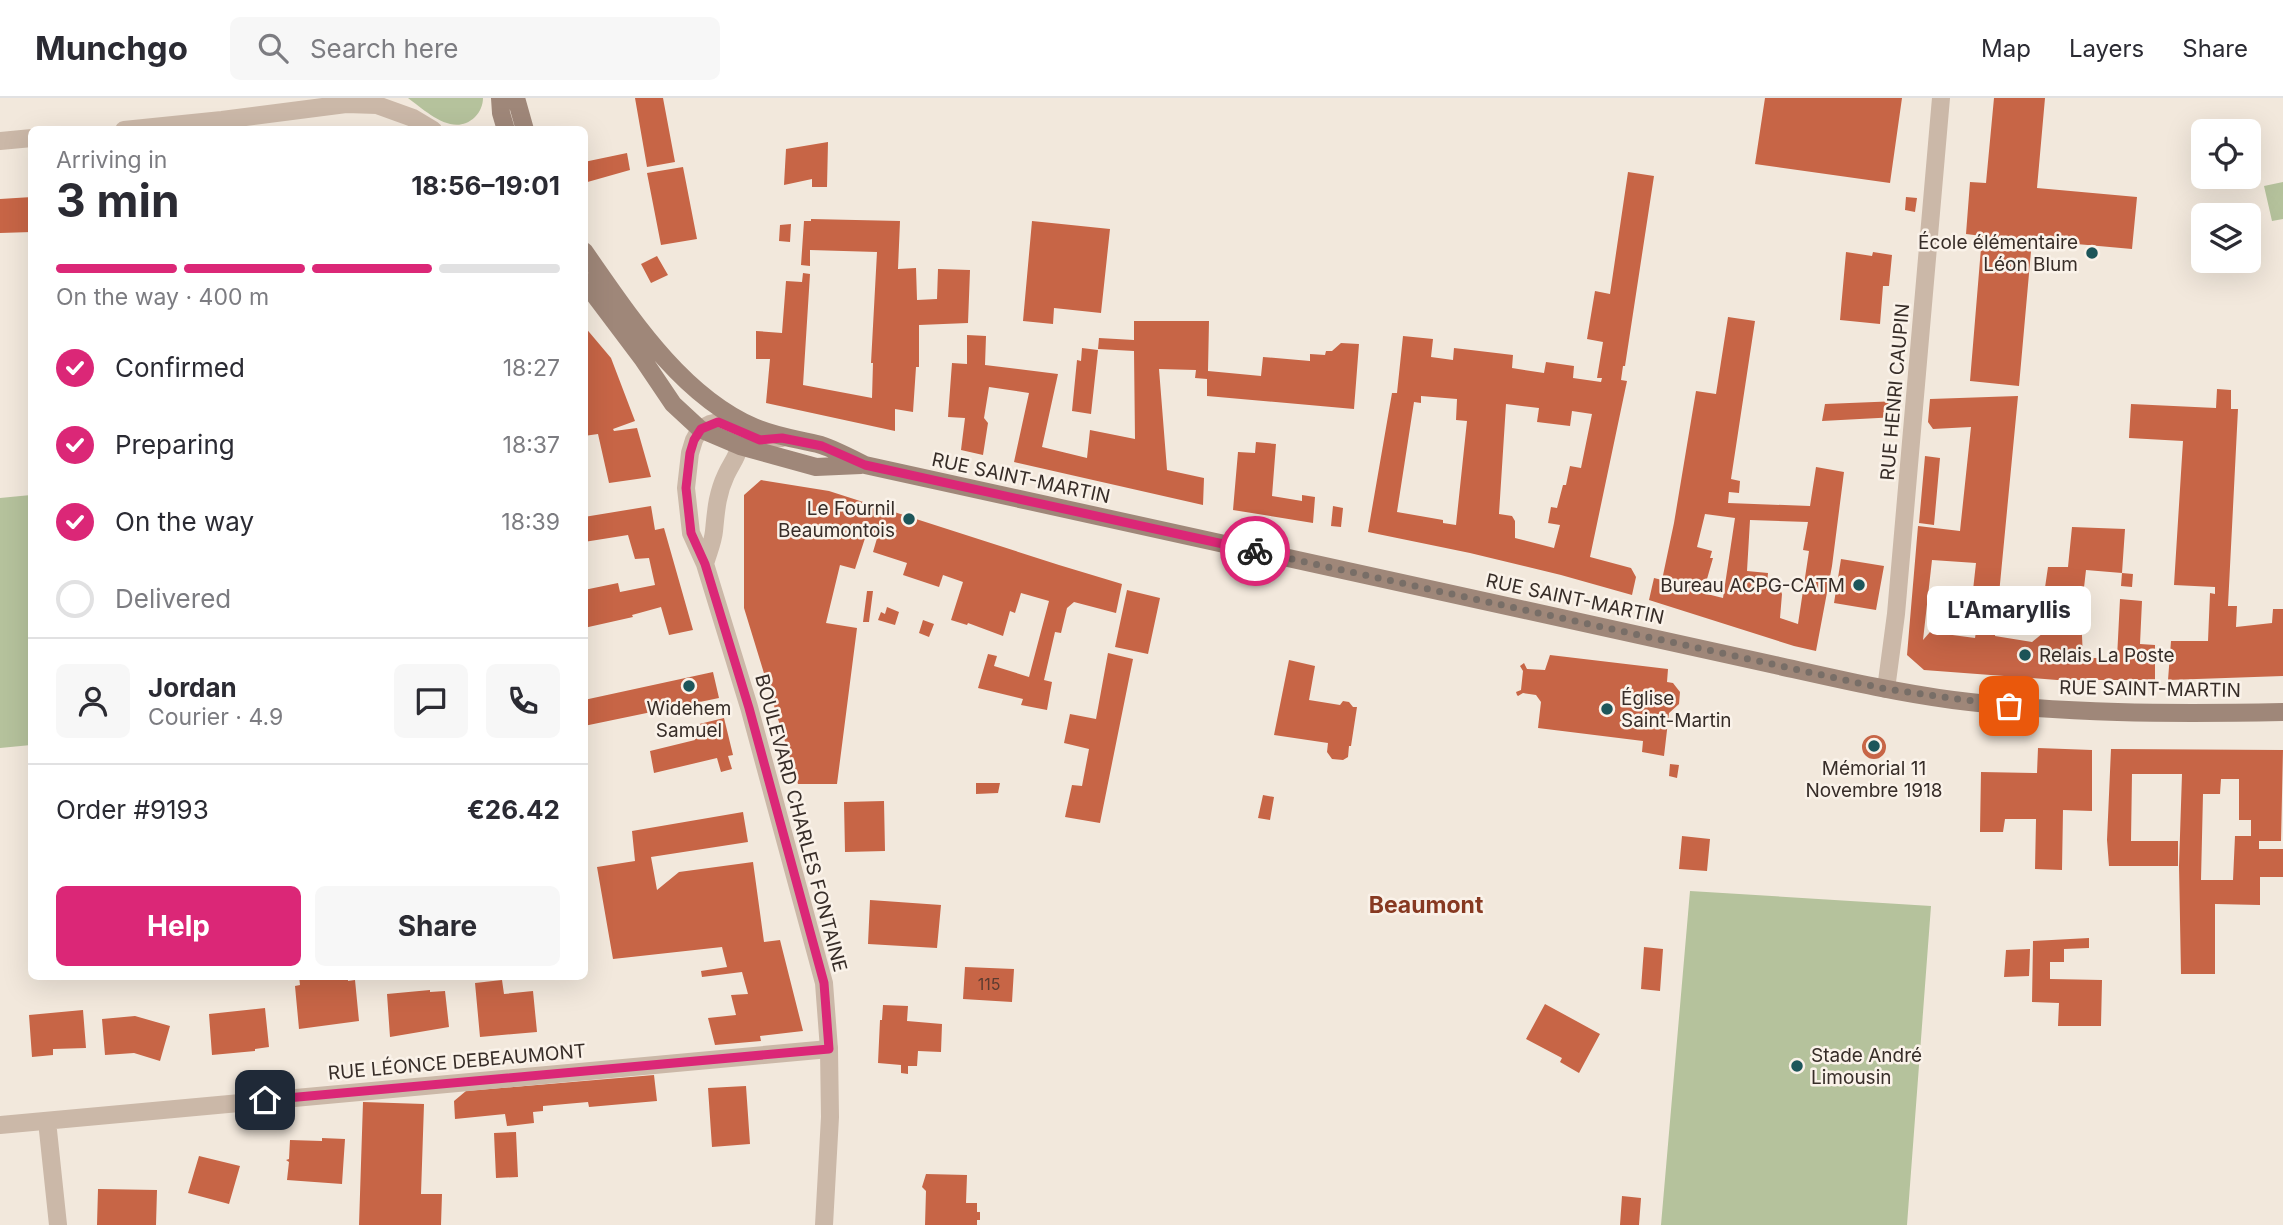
<!DOCTYPE html>
<meta charset="utf-8">
<style>
:root{--surface:#fff;--page:#f7f7f7;--text:#2b2b33;--muted:#7c7c81;--line:#e1e1e2;--accent:#db2777}
body{margin:0;font-family:Inter,sans-serif;background:var(--page);color:var(--text);height:100vh;display:flex;flex-direction:column;font-size:26px;white-space:nowrap}
*{box-sizing:border-box;margin:0}
p{font-size:23px;color:var(--muted)}
.icon{flex:none;width:38px;height:38px;fill:none;stroke:currentColor;stroke-width:2;stroke-linecap:round;stroke-linejoin:round}
.map{position:relative;flex:1;overflow:hidden}
.sheet{position:absolute;left:28px;top:28px;width:560px;height:854px;display:flex;flex-direction:column;background:var(--surface);border-radius:10px;box-shadow:0 7px 28px #0002}
.sheet>*{flex:none}
.buttons{position:absolute;left:2191px;top:21px;display:grid;gap:14px}
.buttons a{display:grid;place-items:center;width:70px;height:70px;border-radius:10px;background:var(--surface);box-shadow:0 7px 28px #0002;font-size:35px}
.pin{position:absolute;display:grid;place-items:center;width:60px;height:60px;color:#fff;margin:-30px;border-radius:14px;box-shadow:0 4px 10px #0006}
.courier{position:absolute;display:grid;place-items:center;width:70px;height:70px;margin:-35px;border:5px solid #db2777;border-radius:50%;background:#fff;color:#222;box-shadow:0 2px 9px #0007}
.bubble{position:absolute;height:49px;border-radius:10px;background:var(--surface);box-shadow:0 7px 28px #0002;font-size:23px;font-weight:700;line-height:49px;text-align:center}
.overview em{font-style:normal;font-weight:700}
.overview div{display:flex;flex-direction:column-reverse}
.overview{display:flex;align-items:center;justify-content:space-between;height:119px;padding:0 28px}
h1{font-size:46px;font-weight:700;line-height:52px}
.bar{display:grid;grid-template-columns:repeat(4,1fr);gap:10px 7px;align-content:center;height:84px;padding:0 28px}
.bar i{height:9px;border-radius:5px;background:var(--line)}
.bar .current{background:var(--accent)}
.bar p{grid-column:span 4}
.line{display:flex;align-items:center;gap:18px;padding:0 28px;border-top:2px solid var(--line)}
.line div{flex:1}
.round{display:grid;place-items:center;flex:none;width:74px;height:74px;border-radius:10px;background:var(--page)}
ol{padding:0 28px;list-style:none}
li{display:flex;align-items:center;gap:21px;height:77px}
li p{margin-inline-start:auto}
li .icon{padding:7px;border-radius:50%;background:var(--accent);color:#fff;stroke-width:4}
li:last-child{color:var(--muted)}
li i{width:38px;height:38px;border:4px solid var(--line);border-radius:50%}
.button{display:flex;gap:14px;margin-top:auto;padding:14px 28px}
.button a{flex:1;height:80px;border-radius:10px;background:var(--accent);color:#fff;font-size:28px;font-weight:700;line-height:80px;text-align:center}
.button a+a{background:var(--page);color:var(--text)}
header{display:flex;align-items:center;gap:42px;box-sizing:border-box;height:98px;padding:0 35px;background:var(--surface);border-bottom:2px solid var(--line)}
header strong{font-size:33px}
nav{display:flex;gap:38px;margin-inline-start:auto;font-size:24px}
.search{width:490px;height:63px;background:var(--page);display:flex;align-items:center;gap:18px;box-sizing:border-box;padding:0 24px;border-radius:10px;color:var(--muted);font-size:26px}
.map>svg:first-child{display:block}
.green{fill:#b5c29c}
.building{fill:#c76546;fill-rule:evenodd}
.lines{fill:none;stroke-linecap:round;stroke-linejoin:round}
.minor{stroke:#cbb8a8;stroke-width:18}
.tertiary{stroke:#cbb8a8;stroke-width:18}
.secondary{stroke:#9f8779;stroke-width:18}
.done{stroke:#786e67;stroke-width:7;stroke-dasharray:0 12.6}
.route{stroke:#db2777;stroke-width:9}
.poi-dot{fill:#1d565a;stroke:#faf2e9;stroke-width:2.5}
.labels{text-anchor:middle;dominant-baseline:central;stroke-width:5;stroke-linejoin:round;paint-order:stroke}
.number-label{font-size:16px;fill:#5b3b30}
.poi-label{font-size:19px;fill:#372d28;stroke:#faf2e9;text-anchor:end}
.street-label{font-size:19px;fill:#372d28;stroke:#faf2e9}
.quarter-label{font-size:23px;font-weight:bold;fill:#873921;stroke:#faf2e9}
</style>
<header>
<strong>Munchgo</strong>
<div class="search"><svg class="icon" aria-label="search" viewBox="0 0 24 24"><circle cx="10" cy="10" r="6"/><path d="M15 15l6 6"/></svg>Search here</div>
<nav><a>Map</a><a>Layers</a><a>Share</a></nav>
</header>
<div class="map">
<svg width="2283" height="1127" viewBox="0 0 2283 1127">
<rect width="100%" height="100%" fill="#f2e8dc"/>
<path class="green" d="M 408,0 L 483,0 C 483,7 480,14 475,19 C 453,40 426,13 408,0 Z
M 2283,84 L 2283,121 L 2272,123 L 2264,88 Z
M 31,397 L 31,647 L 0,650 L 0,400 Z
M 1690,793 L 1931,808 L 1907,1127 L 1661,1127 Z"/>
<path class="building" d="M 635,0 L 663,0 L 675,64 L 647,69 Z
M 1765,0 L 1902,0 L 1890,85 L 1755,66 Z
M 1994,0 L 2045,0 L 2037,90 L 2137,99 L 2132,151 L 2032,142 L 2019,288 L 1970,283 L 1982,138 L 1966,136 L 1970,84 L 1986,85 Z
M 334,28 L 348,32 L 304,32 L 304,29 Z
M 828,44 L 827,89 L 812,89 L 812,81 L 784,87 L 786,51 Z
M 627,55 L 630,72 L 584,85 L 584,64 Z
M 683,69 L 697,141 L 661,147 L 647,75 Z
M 1628,74 L 1654,78 L 1625,268 L 1623,268 L 1621,282 L 1627,283 L 1590,459 L 1631,470 L 1636,479 L 1632,497 L 1561,477 L 1470,455 L 1368,434 L 1392,295 L 1397,295 L 1403,238 L 1433,241 L 1431,259 L 1453,262 L 1454,250 L 1513,257 L 1512,270 L 1544,275 L 1546,264 L 1574,268 L 1573,280 L 1601,284 L 1602,280 L 1597,280 L 1603,244 L 1587,241 L 1595,193 L 1610,196 ZM 1421,298 L 1457,301 L 1456,322 L 1467,323 L 1456,427 L 1443,425 L 1443,422 L 1397,414 L 1414,304 L 1421,305 ZM 1506,306 L 1539,310 L 1537,324 L 1570,328 L 1572,313 L 1592,316 L 1581,370 L 1570,368 L 1566,387 L 1563,387 L 1557,410 L 1551,409 L 1548,425 L 1560,427 L 1554,450 L 1515,440 L 1515,423 L 1512,418 L 1499,416 Z
M 32,99 L 32,134 L 0,135 L 0,101 Z
M 1906,99 L 1917,100 L 1915,114 L 1905,112 Z
M 811,121 L 900,123 L 898,171 L 916,170 L 917,202 L 937,201 L 938,171 L 970,172 L 968,225 L 919,227 L 919,269 L 916,269 L 913,314 L 895,311 L 895,333 L 766,305 L 770,261 L 756,261 L 756,233 L 782,235 L 786,183 L 802,184 L 803,175 L 810,176 L 803,287 L 872,300 L 873,265 L 871,265 L 877,154 L 810,152 L 810,168 L 801,167 L 804,123 L 811,123 Z
M 1032,123 L 1110,131 L 1101,215 L 1054,210 L 1053,226 L 1023,223 Z
M 791,126 L 790,144 L 779,143 L 780,127 Z
M 1846,154 L 1872,158 L 1873,154 L 1892,157 L 1889,188 L 1883,188 L 1880,226 L 1840,222 Z
M 657,158 L 668,177 L 651,185 L 641,166 Z
M 1728,219 L 1755,223 L 1731,381 L 1740,383 L 1739,395 L 1729,394 L 1728,405 L 1810,408 L 1816,369 L 1844,374 L 1832,468 L 1816,553 L 1794,548 L 1649,502 L 1654,480 L 1662,482 L 1674,425 L 1696,293 L 1716,296 ZM 1705,416 L 1735,420 L 1723,500 L 1703,495 L 1713,460 L 1710,460 L 1712,453 L 1697,449 ZM 1750,422 L 1808,424 L 1803,452 L 1809,453 L 1798,526 L 1780,520 L 1782,496 L 1779,489 L 1767,486 L 1768,475 L 1747,473 Z
M 1134,223 L 1209,223 L 1208,273 L 1261,278 L 1263,259 L 1310,263 L 1310,256 L 1325,257 L 1326,253 L 1332,253 L 1341,245 L 1359,246 L 1354,311 L 1207,298 L 1207,281 L 1195,280 L 1196,272 L 1159,271 L 1167,372 L 1204,380 L 1203,407 L 1014,364 L 1029,295 L 989,289 L 984,320 L 988,325 L 983,357 L 961,352 L 965,320 L 948,319 L 952,265 L 967,266 L 967,237 L 986,238 L 985,267 L 1058,276 L 1042,349 L 1087,360 L 1090,332 L 1135,341 L 1134,253 L 1098,251 L 1099,240 L 1134,242 Z
M 584,228 L 611,260 L 635,323 L 613,331 L 614,333 L 637,330 L 651,379 L 609,385 L 598,336 L 584,338 L 584,292 L 588,290 L 584,277 L 588,274 L 584,267 Z
M 1082,250 L 1098,252 L 1091,316 L 1072,313 L 1077,262 L 1081,263 Z
M 2217,291 L 2231,292 L 2231,311 L 2238,311 L 2228,508 L 2237,508 L 2236,529 L 2272,525 L 2273,511 L 2283,511 L 2283,578 L 2168,582 L 2171,543 L 2208,543 L 2210,495 L 2215,496 L 2215,489 L 2174,487 L 2183,343 L 2129,340 L 2131,306 L 2216,310 Z
M 2018,298 L 1995,538 L 2032,544 L 2048,531 L 2050,511 L 2042,510 L 2048,469 L 2068,469 L 2072,429 L 2125,431 L 2122,475 L 2086,472 L 2081,516 L 2083,560 L 2117,560 L 2120,501 L 2142,503 L 2140,546 L 2155,547 L 2155,582 L 2057,582 L 1924,572 L 1907,557 L 1918,428 L 1960,433 L 1971,329 L 1933,331 L 1928,324 L 1930,301 ZM 1932,462 L 1976,465 L 1972,501 L 1981,502 L 1975,540 L 1930,534 L 1923,542 Z
M 1899,303 L 1897,319 L 1822,323 L 1825,306 Z
M 1256,344 L 1276,346 L 1272,398 L 1302,403 L 1302,397 L 1315,399 L 1313,425 L 1233,412 L 1238,354 L 1255,355 Z
M 1925,358 L 1940,360 L 1934,427 L 1919,425 Z
M 761,382 L 829,393 L 1059,467 L 1122,486 L 1116,515 L 1074,504 L 1067,510 L 1061,535 L 1055,534 L 1044,582 L 1052,584 L 1047,612 L 1021,607 L 1023,601 L 978,590 L 988,556 L 997,558 L 994,568 L 1029,579 L 1049,503 L 1021,495 L 1015,515 L 1010,513 L 1003,538 L 968,525 L 967,527 L 951,522 L 963,484 L 943,477 L 939,489 L 903,477 L 907,465 L 873,454 L 878,437 L 867,434 L 855,471 L 840,467 L 826,525 L 857,530 L 837,686 L 798,686 L 744,510 L 744,397 Z
M 651,408 L 655,432 L 664,430 L 693,532 L 669,537 L 661,509 L 632,517 L 633,519 L 584,530 L 584,492 L 618,485 L 620,494 L 655,487 L 649,460 L 635,461 L 628,437 L 584,444 L 584,419 Z
M 1333,408 L 1343,410 L 1341,429 L 1331,428 Z
M 1841,461 L 1884,468 L 1876,512 L 1834,505 Z
M 2122,475 L 2133,476 L 2132,489 L 2121,488 Z
M 1127,492 L 1160,500 L 1148,556 L 1115,549 Z
M 867,493 L 873,493 L 869,524 L 863,524 Z
M 887,509 L 899,514 L 895,527 L 878,522 L 881,514 L 885,516 Z
M 923,522 L 934,526 L 929,539 L 919,535 Z
M 1108,555 L 1133,561 L 1100,725 L 1065,719 L 1072,687 L 1082,688 L 1089,651 L 1064,645 L 1070,616 L 1096,621 Z
M 1550,557 L 1668,571 L 1667,584 L 1673,585 L 1680,594 L 1679,606 L 1669,615 L 1664,658 L 1642,654 L 1643,643 L 1538,630 L 1541,604 L 1536,597 L 1523,595 L 1518,598 L 1517,597 L 1516,594 L 1521,592 L 1523,573 L 1520,568 L 1524,565 L 1527,571 L 1545,572 Z
M 1289,562 L 1315,568 L 1309,602 L 1340,607 L 1343,603 L 1349,604 L 1353,609 L 1357,609 L 1351,648 L 1349,648 L 1348,659 L 1343,662 L 1332,661 L 1327,654 L 1328,645 L 1274,637 Z
M 713,574 L 719,600 L 584,628 L 584,602 Z
M 724,620 L 733,657 L 728,658 L 732,671 L 721,674 L 717,660 L 654,675 L 650,653 L 695,642 L 691,628 Z
M1862 649a12 12 0 1 1 24 0a12 12 0 1 1-24 0Z
M 2038,650 L 2092,652 L 2092,713 L 2063,712 L 2062,772 L 2035,771 L 2036,721 L 2005,721 L 2003,734 L 1980,734 L 1981,674 L 2037,675 Z
M 2111,651 L 2283,652 L 2281,743 L 2259,743 L 2259,751 L 2283,751 L 2283,779 L 2260,779 L 2260,807 L 2215,806 L 2215,876 L 2181,876 L 2179,768 L 2182,676 L 2132,676 L 2131,743 L 2178,743 L 2178,768 L 2109,768 L 2107,742 ZM 2221,681 L 2239,681 L 2239,722 L 2251,722 L 2251,738 L 2235,738 L 2233,782 L 2201,782 L 2203,696 L 2220,696 Z
M 1670,666 L 1679,667 L 1677,680 L 1669,678 Z
M 976,685 L 1000,685 L 998,695 L 976,696 Z
M 1263,697 L 1274,699 L 1270,722 L 1258,720 Z
M 884,703 L 885,753 L 845,754 L 844,704 Z
M 743,714 L 748,744 L 651,759 L 657,792 L 679,774 L 753,764 L 764,844 L 780,842 L 803,933 L 760,938 L 761,943 L 715,947 L 708,920 L 736,917 L 731,897 L 748,896 L 742,874 L 702,879 L 701,873 L 727,869 L 722,849 L 613,861 L 597,769 L 635,763 L 632,733 Z
M 1682,738 L 1710,741 L 1707,773 L 1679,771 Z
M 870,802 L 941,807 L 937,850 L 868,846 Z
M 2089,840 L 2089,850 L 2064,851 L 2064,864 L 2050,864 L 2050,881 L 2102,882 L 2101,928 L 2058,928 L 2059,905 L 2032,904 L 2033,843 Z
M 1644,849 L 1663,851 L 1660,893 L 1641,891 Z
M 2030,851 L 2029,878 L 2004,879 L 2006,852 Z
M 965,869 L 1014,871 L 1012,904 L 963,901 Z
M 299,878 L 348,878 L 348,883 L 355,882 L 359,923 L 299,931 L 295,888 L 300,887 Z
M 502,882 L 504,896 L 533,893 L 537,934 L 480,939 L 475,885 Z
M 430,892 L 430,894 L 445,893 L 449,929 L 390,939 L 387,896 Z
M 1545,906 L 1600,936 L 1579,975 L 1560,964 L 1562,960 L 1526,941 Z
M 883,907 L 908,908 L 907,923 L 942,926 L 941,954 L 918,953 L 917,968 L 908,968 L 908,976 L 901,975 L 901,967 L 878,965 L 880,922 L 882,922 Z
M 265,910 L 269,949 L 255,951 L 255,953 L 212,957 L 209,916 Z
M 83,912 L 86,950 L 53,951 L 53,957 L 32,959 L 29,917 Z
M 135,918 L 170,928 L 160,963 L 134,955 L 105,957 L 102,921 Z
M 654,977 L 657,1003 L 589,1009 L 588,1004 L 543,1008 L 543,1013 L 533,1014 L 534,1025 L 507,1028 L 505,1016 L 455,1021 L 454,1003 L 466,993 Z
M 746,988 L 750,1046 L 712,1049 L 708,990 Z
M 363,1004 L 424,1006 L 421,1096 L 442,1096 L 441,1127 L 359,1127 Z
M 516,1034 L 518,1079 L 496,1080 L 494,1035 Z
M 322,1040 L 345,1041 L 342,1086 L 287,1082 L 289,1064 L 286,1062 L 289,1061 L 290,1042 L 322,1043 Z
M 199,1058 L 240,1068 L 229,1106 L 188,1095 Z
M 926,1076 L 967,1077 L 966,1105 L 977,1105 L 977,1114 L 980,1114 L 980,1122 L 977,1122 L 977,1127 L 925,1127 L 926,1093 L 922,1089 Z
M 98,1091 L 157,1092 L 156,1127 L 97,1127 Z
M 1622,1098 L 1641,1100 L 1639,1127 L 1620,1127 Z"/>
<g class="lines">
<path class="minor" d="M 124,32 L 222,22 L 346,6 L 377,7 L 413,20 L 433,32
M 0,43 L 32,40
M 1886,591 L 1896,516 L 1941,0
M 47,1023 L 58,1127
M 0,1027 L 829,951"/>
<path class="tertiary" d="M 782,340 L 760,342 L 718,324 L 710,326 L 700,331 L 694,342 L 690,355 L 686,390 L 691,435 L 705,466 L 749,609 L 824,885 L 829,951 L 830,1019 L 824,1127
M 705,466 C 708,455 713,444 714,433 C 716,413 717,396 726,377 C 734,360 741,357 738,336"/>
<path class="secondary" d="M 500,0 L 501,15 L 506,32
M 516,0 L 525,32
M 584,153 C 629,217 680,297 754,329 C 776,339 798,341 821,347 C 836,352 851,360 865,367 L 1775,567 C 1834,580 1893,594 1953,602 C 2062,616 2173,616 2283,614
M 584,183 L 642,260 L 673,306 L 700,331 L 740,348 L 816,369 L 861,367"/>
</g>
<g class="lines">
<path class="done" d="M 1255,453 L 1886,591 L 2009,608"/>
<path class="route" d="M 265,1002 L 829,951 L 824,885 L 749,610 L 705,466 L 691,435 L 686,390 L 690,355 L 694,342 L 701,331 L 718,324 L 760,342 L 782,340 L 822,348 L 865,367 L 1255,453"/>
</g>
<g class="poi-dot">
<circle cx="2092" cy="155" r="7"/>
<circle cx="909" cy="421" r="7"/>
<circle cx="1859" cy="487" r="7"/>
<circle cx="2025" cy="557" r="7"/>
<circle cx="689" cy="588" r="7"/>
<circle cx="1607" cy="611" r="7"/>
<circle cx="1874" cy="648" r="7"/>
<circle cx="1797" cy="968" r="7"/>
</g>
<g class="labels">
<g class="number-label">
<text x="989" y="886">115</text>
</g>
<g class="poi-label">
<text x="2078" y="144">École élémentaire<tspan x="2078" dy="22">Léon Blum</tspan></text>
<text x="895" y="410">Le Fournil<tspan x="895" dy="22">Beaumontois</tspan></text>
<text x="1845" y="487">Bureau ACPG-CATM</text>
<text x="2039" y="557" text-anchor="start">Relais La Poste</text>
<text x="1621" y="600" text-anchor="start">Église<tspan x="1621" dy="22">Saint-Martin</tspan></text>
<text x="689" y="610" text-anchor="middle">Widehem<tspan x="689" dy="22">Samuel</tspan></text>
<text x="1874" y="670" text-anchor="middle">Mémorial 11<tspan x="1874" dy="22">Novembre 1918</tspan></text>
<text x="1811" y="957" text-anchor="start">Stade André<tspan x="1811" dy="22">Limousin</tspan></text>
</g>
<g class="street-label">
<text transform="translate(1895 294) rotate(-85)">RUE HENRI CAUPIN</text>
<text transform="translate(1021 380) rotate(12)">RUE SAINT-MARTIN</text>
<text transform="translate(1575 501) rotate(12)">RUE SAINT-MARTIN</text>
<text transform="translate(2150 591) rotate(1)">RUE SAINT-MARTIN</text>
<text transform="translate(801 725) rotate(75)">BOULEVARD CHARLES FONTAINE</text>
<text transform="translate(457 964) rotate(-5)">RUE LÉONCE DEBEAUMONT</text>
</g>
<g class="quarter-label">
<text x="1426" y="807">Beaumont</text>
</g>
</g>
</svg>
<div class="buttons">
<a><svg class="icon" aria-label="locate" viewBox="0 0 24 24"><circle cx="12" cy="12" r="6"/><path d="M12 2v4M12 18v4M2 12h4M18 12h4"/></svg></a>
<a><svg class="icon" aria-label="layers" viewBox="0 0 24 24"><path d="M12 4l9 5-9 5-9-5zM3 14l9 5 9-5"/></svg></a>
</div>
<div class="pin" style="left:2009px;top:608px;background:#ea580c"><svg class="icon" aria-label="bag" viewBox="0 0 24 24"><path d="M5 8h14l-1 12H6zM9 8a3 3 0 0 1 6 0"/></svg></div>
<div class="pin" style="left:265px;top:1002px;background:#1f2937"><svg class="icon" aria-label="home" viewBox="0 0 24 24"><path d="M3 11l9-7 9 7M6 9v11h12V9"/></svg></div>
<div class="courier" style="left:1255px;top:453px"><svg class="icon" aria-label="bike" viewBox="0 0 24 24"><circle cx="6" cy="16" r="4"/><circle cx="18" cy="16" r="4"/><path d="M6 16l4-8h5l3 8M10 8l3 8H6M13 5h3"/></svg></div>
<div class="bubble" style="left:1927px;top:488px;width:164px">L'Amaryllis</div>
<section class="sheet">
<div class="overview"><div><h1>3 min</h1><p>Arriving in</p></div><em>18:56–19:01</em></div>
<div class="bar"><i class="current"></i><i class="current"></i><i class="current"></i><i></i><p>On the way · 400 m</p></div>
<ol>
<li><svg class="icon" aria-label="check" viewBox="0 0 24 24"><path d="M5 12l5 5 9-10"/></svg>Confirmed<p>18:27</p></li>
<li><svg class="icon" aria-label="check" viewBox="0 0 24 24"><path d="M5 12l5 5 9-10"/></svg>Preparing<p>18:37</p></li>
<li><svg class="icon" aria-label="check" viewBox="0 0 24 24"><path d="M5 12l5 5 9-10"/></svg>On the way<p>18:39</p></li>
<li><i></i>Delivered</li>
</ol>
<div class="line" style="height:126px"><a class="round"><svg class="icon" aria-label="person" viewBox="0 0 24 24"><circle cx="12" cy="8" r="4"/><path d="M4 21q1-7 8-7t8 7"/></svg></a><div><b>Jordan</b><p>Courier · 4.9</p></div><a class="round"><svg class="icon" aria-label="chat" viewBox="0 0 24 24"><path d="M4 5h16v11H9l-5 4z"/></svg></a><a class="round"><svg class="icon" aria-label="phone" viewBox="0 0 24 24"><path d="M5 4h4l2 5-3 2q2 4 5 5l2-3 5 2v4C11 20 4 13 5 4z"/></svg></a></div>
<div class="line" style="height:91px"><div>Order #9193</div><b>€26.42</b></div>
<div class="button"><a>Help</a><a>Share</a></div>
</section>
</div>
